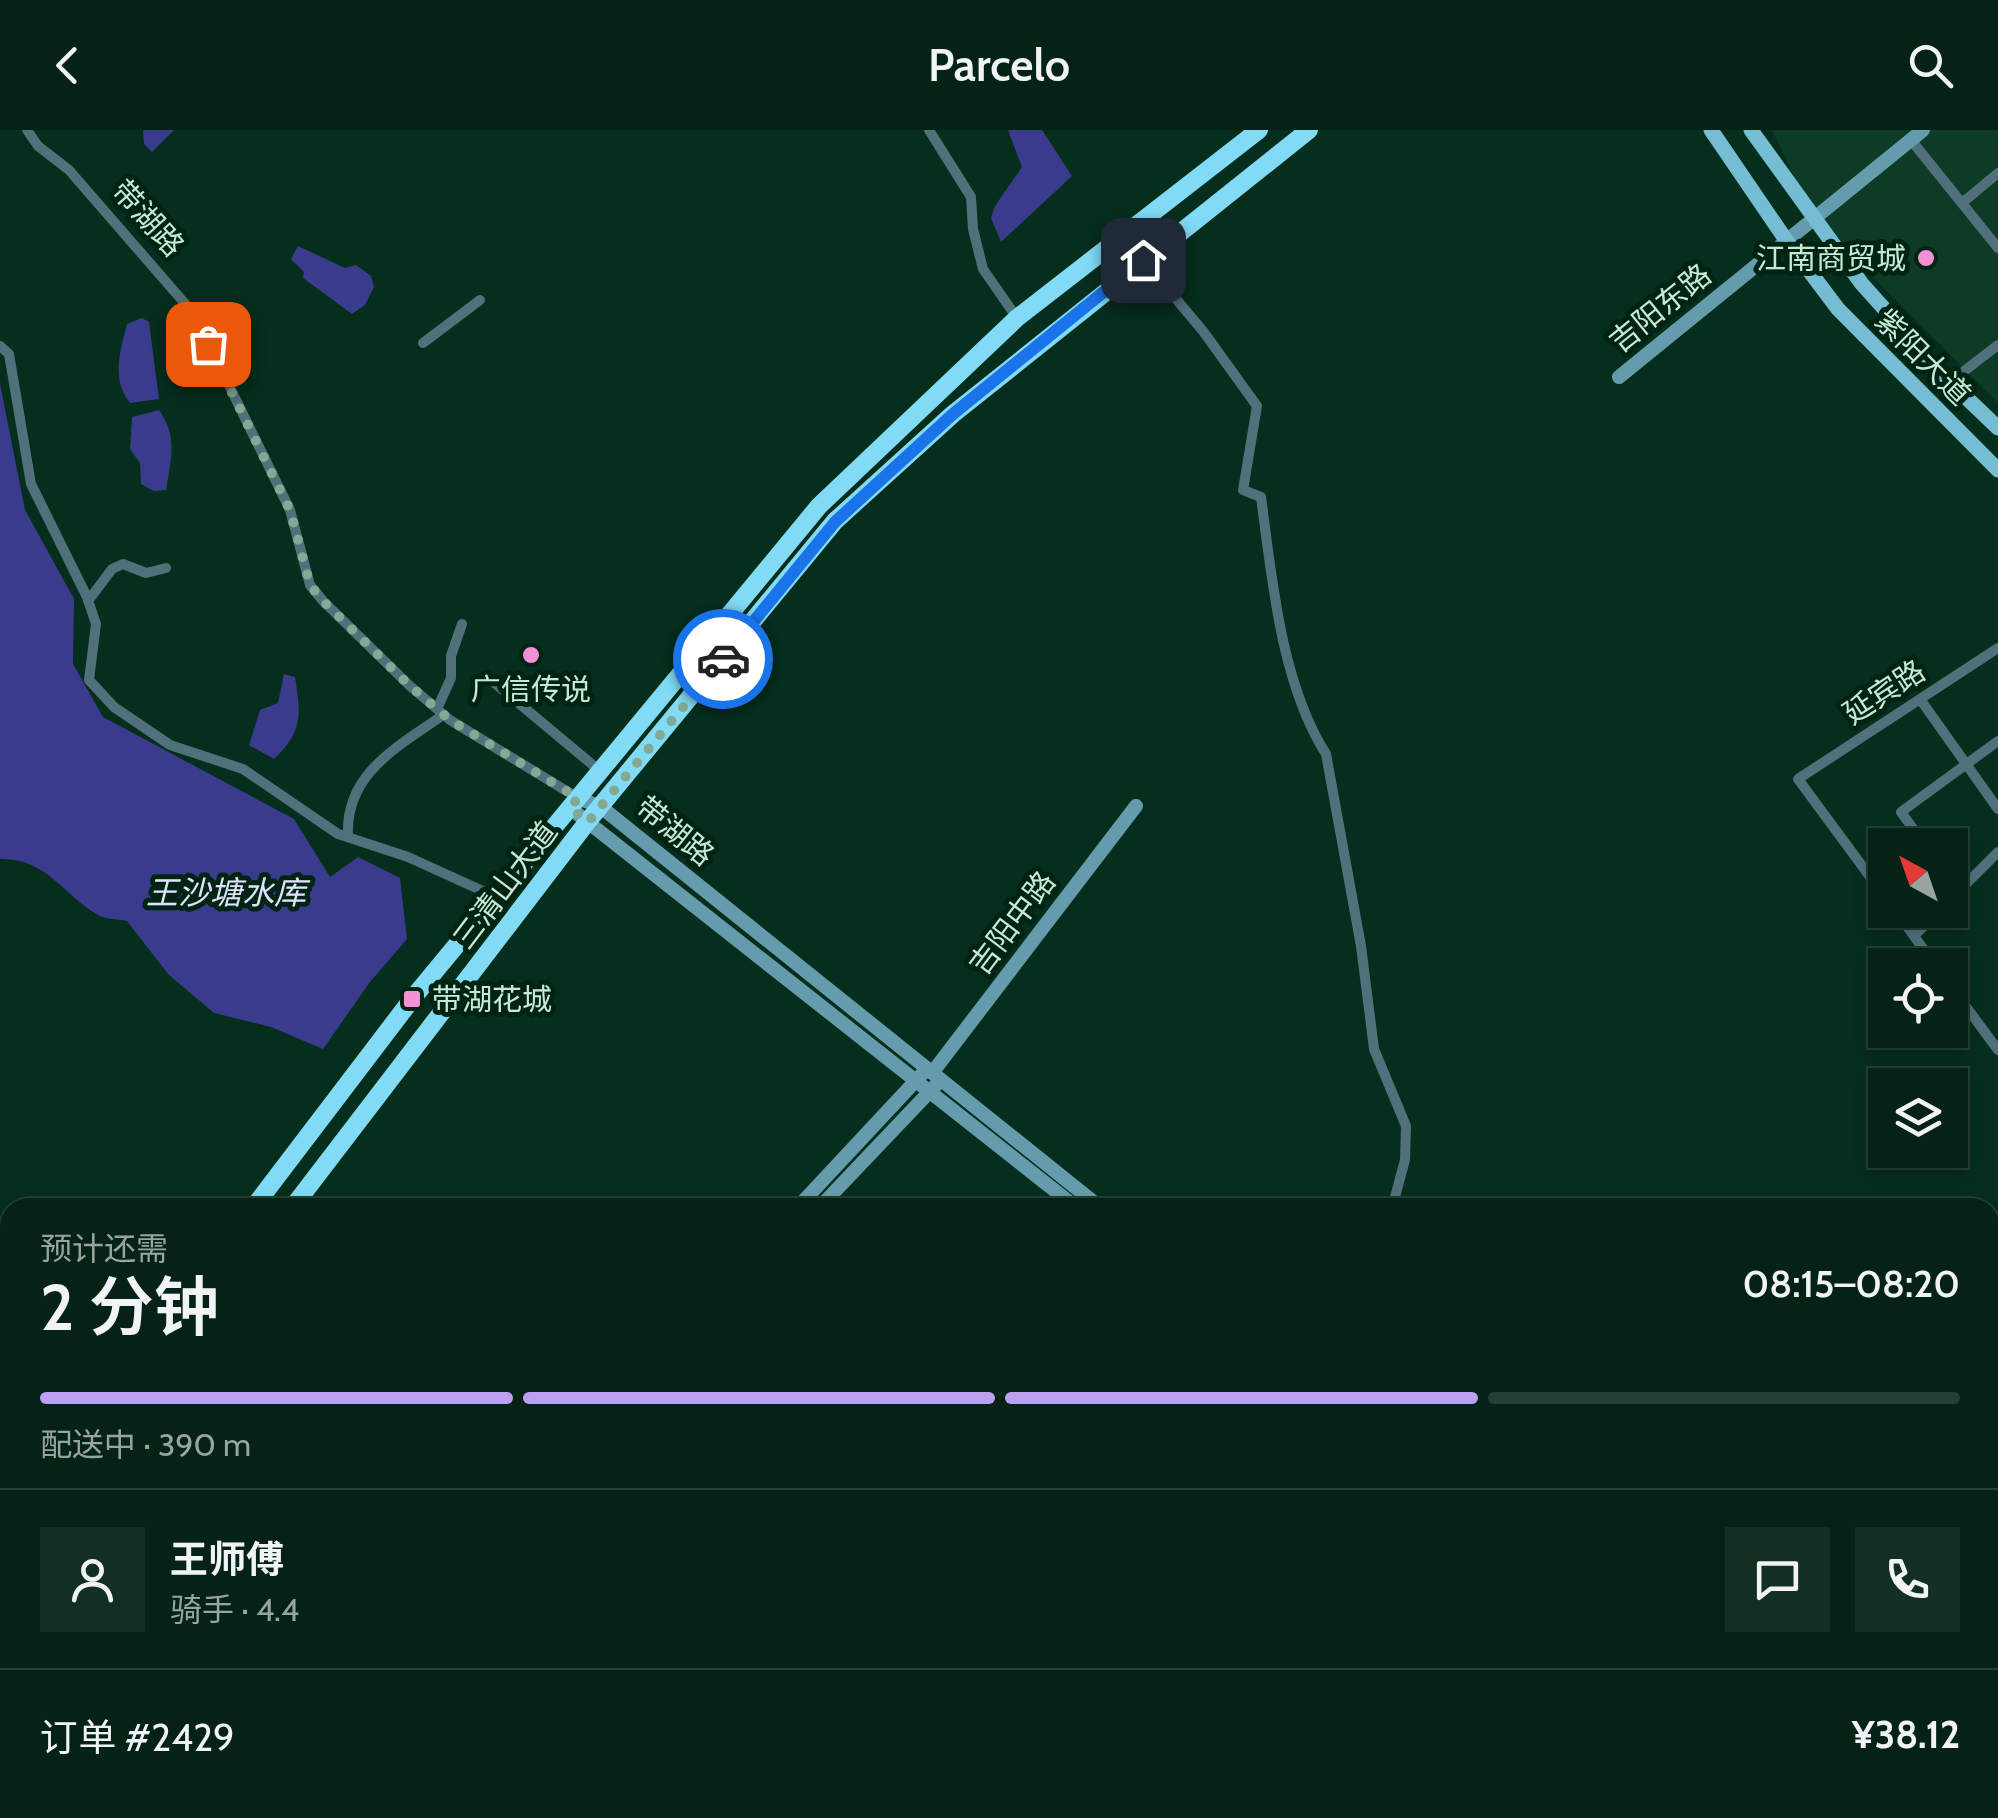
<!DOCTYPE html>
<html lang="zh">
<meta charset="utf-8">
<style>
:root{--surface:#042215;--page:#122f22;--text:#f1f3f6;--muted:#97a4a0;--line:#253f34;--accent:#bca0f2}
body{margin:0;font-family:Cabin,"Noto Sans SC",sans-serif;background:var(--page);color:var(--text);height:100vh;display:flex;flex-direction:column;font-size:38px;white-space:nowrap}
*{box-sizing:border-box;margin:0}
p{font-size:32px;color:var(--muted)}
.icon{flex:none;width:55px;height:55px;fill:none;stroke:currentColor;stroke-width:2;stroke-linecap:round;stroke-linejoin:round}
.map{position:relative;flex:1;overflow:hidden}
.drawer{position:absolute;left:0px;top:1068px;width:2000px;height:622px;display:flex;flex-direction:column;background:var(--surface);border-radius:30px 30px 0 0;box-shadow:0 5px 15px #0003,0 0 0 2px var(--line)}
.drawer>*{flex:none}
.needle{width:65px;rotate:320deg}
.fabs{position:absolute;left:1868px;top:698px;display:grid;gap:20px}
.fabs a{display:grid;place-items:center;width:100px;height:100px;border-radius:0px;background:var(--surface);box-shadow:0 5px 15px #0003,0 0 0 2px var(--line);font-size:50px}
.pin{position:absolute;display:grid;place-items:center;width:85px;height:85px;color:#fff;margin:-42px;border-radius:20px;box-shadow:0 5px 15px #0006}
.courier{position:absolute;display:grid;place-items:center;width:100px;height:100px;margin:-50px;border:8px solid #1a73e8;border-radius:50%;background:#fff;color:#222;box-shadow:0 2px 12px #0007}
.summary em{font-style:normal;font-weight:600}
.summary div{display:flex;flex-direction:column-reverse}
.summary{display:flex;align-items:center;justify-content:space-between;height:170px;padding:0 40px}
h1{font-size:65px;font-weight:600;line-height:75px}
.bar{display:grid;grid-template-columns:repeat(4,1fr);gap:15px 10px;align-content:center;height:120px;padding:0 40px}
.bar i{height:12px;border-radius:8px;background:var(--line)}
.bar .selected{background:var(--accent)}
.bar p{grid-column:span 4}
.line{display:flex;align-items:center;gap:25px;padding:0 40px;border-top:2px solid var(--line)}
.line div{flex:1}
.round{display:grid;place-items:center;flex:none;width:105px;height:105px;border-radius:0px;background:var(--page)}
header{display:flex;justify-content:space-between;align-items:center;height:130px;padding:0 40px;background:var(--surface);font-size:45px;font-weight:600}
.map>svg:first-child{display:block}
.built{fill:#0e3b26}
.green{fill:#564c18}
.water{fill:#3b3b8d}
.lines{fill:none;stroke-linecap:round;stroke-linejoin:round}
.street{stroke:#50717c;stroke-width:10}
.secondary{stroke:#659cad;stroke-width:14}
.primary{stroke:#74bdd3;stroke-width:15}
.highway{stroke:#82dbf5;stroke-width:18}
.done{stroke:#83a893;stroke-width:10;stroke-dasharray:0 18}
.route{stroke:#1a73e8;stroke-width:12}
.poi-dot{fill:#f391d6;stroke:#002413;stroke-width:4}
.labels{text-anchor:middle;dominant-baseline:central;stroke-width:10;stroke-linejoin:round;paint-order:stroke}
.street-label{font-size:30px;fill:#c6e9d3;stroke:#002413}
.poi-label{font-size:30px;fill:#c6e9d3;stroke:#002413;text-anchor:end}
.water-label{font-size:32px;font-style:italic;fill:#dfe2fa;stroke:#002413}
</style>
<header><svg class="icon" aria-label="back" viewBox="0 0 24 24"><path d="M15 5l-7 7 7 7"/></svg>Parcelo<svg class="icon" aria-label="search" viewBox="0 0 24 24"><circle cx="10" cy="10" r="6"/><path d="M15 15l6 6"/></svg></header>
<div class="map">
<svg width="1998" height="1688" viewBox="0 0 1998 1688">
<rect width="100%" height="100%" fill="#062e1c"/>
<path class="built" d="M 1772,0 L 1998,0 L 1998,273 L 1814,88 Z"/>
<path class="green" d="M 1998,1177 L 1998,1302 L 1990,1307 L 1990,1186 Z"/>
<path class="water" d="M 143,0 L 174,0 L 152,22 L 144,14 Z
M 1008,0 L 1042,0 L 1072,46 L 1001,112 L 991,88 L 995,76 L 1022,37 Z
M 298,116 L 345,138 L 356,135 L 371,146 L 374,157 L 365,175 L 352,184 L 303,148 L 304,142 L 291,129 Z
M 142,188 L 149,192 L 159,269 L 130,273 C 111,249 120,222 127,194 Z
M 0,254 L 25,380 L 74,469 L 73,534 L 103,587 L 294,689 L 330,747 L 358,727 L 400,748 L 407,809 L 370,852 L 323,919 L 271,897 L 214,883 L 168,844 L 127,791 C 117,789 104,789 96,784 C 61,762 46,728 0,729 Z
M 159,280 C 178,306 171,329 166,360 L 154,361 L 141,354 L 140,333 L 130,319 L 132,287 Z
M 284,544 L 295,547 C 301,584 303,602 274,629 L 249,615 L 260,580 L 278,573 Z"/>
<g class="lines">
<path class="street" d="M 27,0 L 38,16 L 69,40 L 194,184 L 290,380 L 310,455 L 323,471 L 410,556 L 450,590 L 578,668
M 929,0 L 971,67 L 973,99 L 983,139 L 1017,188
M 1911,10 L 1998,118
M 1962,73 L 1998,43
M 1144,131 L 1203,201 L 1257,276 L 1243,360 L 1261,367 C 1272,449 1281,553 1326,624 L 1361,816 L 1374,919 L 1406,996 L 1405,1030 L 1392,1078
M 423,213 L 480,170
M 0,216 L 9,224 L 31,354 L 87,467 L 96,494 L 89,550 L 114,577 L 170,615 L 243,639 L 338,704 L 408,727 L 496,767
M 1950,252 L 1998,215
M 88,471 L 112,439 L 123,434 L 146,443 L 166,438
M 491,550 L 600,641
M 1920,569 L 1998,679
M 437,579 L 451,548 L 451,526 L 462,494
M 348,706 C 345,643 398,617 443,585
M 1922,711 L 1901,682 L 1998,611
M 1885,767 L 1798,649 L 1998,518
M 1950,770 L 1998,722
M 1895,780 L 1935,835
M 1914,806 L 1940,780
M 1950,855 L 1998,920
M 1990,1648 L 1998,1637
M 875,1680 L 885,1688
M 1474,1680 L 1480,1688
M 537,1688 L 545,1680
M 1959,1688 L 1965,1680"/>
<path class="secondary" d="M 1619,247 L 1923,0
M 578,668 L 601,677 L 1101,1078
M 570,678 L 1077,1078
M 932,943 L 1136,676
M 797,1078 L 923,943
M 819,1078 L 936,955
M 0,1250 L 10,1261
M 0,1266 L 10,1277
M 320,1680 L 328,1688
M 340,1680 L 348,1688
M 1192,1680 L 1202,1688
M 1842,1680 L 1852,1688
M 1863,1680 L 1873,1688
M 234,1688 L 242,1680
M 252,1688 L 259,1680"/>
<path class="primary" d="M 1711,0 L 1786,110 L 1838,179 L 1998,340
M 1751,0 L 1862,154 L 1950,252 L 1998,298
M 1990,1350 L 1998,1342
M 1990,1379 L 1998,1371
M 1650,1688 L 1658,1680
M 1687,1688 L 1695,1680"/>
<path class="highway" d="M 253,1078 L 412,869 L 819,376 L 1017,188 L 1259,0
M 292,1078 L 588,691 L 835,391 L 953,284 L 1309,0
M 0,1357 L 10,1350
M 0,1397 L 10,1389"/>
</g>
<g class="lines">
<path class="done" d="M 208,214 L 290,380 L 310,455 L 323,471 L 410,556 L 450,590 L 578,668 L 570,678 L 588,692 L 723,529"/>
<path class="route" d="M 723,529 L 835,392 L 953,284 L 1143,130"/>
</g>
<g class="poi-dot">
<circle cx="1926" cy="128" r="10"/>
<circle cx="531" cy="525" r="10"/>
<rect x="402" y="859" width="20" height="20" rx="5"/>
</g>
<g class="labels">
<g class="street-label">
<text transform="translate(148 88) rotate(48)">带湖路</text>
<text transform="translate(1660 178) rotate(-39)">吉阳东路</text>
<text transform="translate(1923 227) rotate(45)">紫阳大道</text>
<text transform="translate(1884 562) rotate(-33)">延宾路</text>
<text transform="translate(675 701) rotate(39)">带湖路</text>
<text transform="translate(505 755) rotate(-53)">三清山大道</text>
<text transform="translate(1012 793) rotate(-53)">吉阳中路</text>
</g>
<g class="poi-label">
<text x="1906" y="128">江南商贸城</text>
<text x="531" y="559" text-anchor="middle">广信传说</text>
<text x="432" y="869" text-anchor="start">带湖花城</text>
</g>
<g class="water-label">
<text x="226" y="762">王沙塘水库</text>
</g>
</g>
</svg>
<div class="fabs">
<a><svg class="needle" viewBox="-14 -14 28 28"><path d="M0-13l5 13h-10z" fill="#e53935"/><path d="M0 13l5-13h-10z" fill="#97a4a0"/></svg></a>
<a><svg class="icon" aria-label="locate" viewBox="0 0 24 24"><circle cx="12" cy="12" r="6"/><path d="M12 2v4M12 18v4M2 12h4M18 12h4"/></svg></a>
<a><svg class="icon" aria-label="layers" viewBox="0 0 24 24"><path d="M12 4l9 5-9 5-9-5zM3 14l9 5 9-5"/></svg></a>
</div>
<div class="pin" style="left:208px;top:214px;background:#ea580c"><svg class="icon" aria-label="bag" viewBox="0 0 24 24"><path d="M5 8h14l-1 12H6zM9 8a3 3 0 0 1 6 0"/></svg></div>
<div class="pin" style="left:1143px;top:130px;background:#1f2937"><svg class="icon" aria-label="home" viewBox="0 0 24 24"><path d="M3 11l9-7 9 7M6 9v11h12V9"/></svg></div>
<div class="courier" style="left:723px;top:529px"><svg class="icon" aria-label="car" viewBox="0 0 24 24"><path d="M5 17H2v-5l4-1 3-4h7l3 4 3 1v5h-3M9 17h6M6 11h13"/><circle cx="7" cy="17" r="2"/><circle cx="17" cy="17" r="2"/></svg></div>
<section class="drawer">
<div class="summary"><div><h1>2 分钟</h1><p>预计还需</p></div><em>08:15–08:20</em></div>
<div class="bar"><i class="selected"></i><i class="selected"></i><i class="selected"></i><i></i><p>配送中 · 390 m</p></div>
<div class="line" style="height:180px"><a class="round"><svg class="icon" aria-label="person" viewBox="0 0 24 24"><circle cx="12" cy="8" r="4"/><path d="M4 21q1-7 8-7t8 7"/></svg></a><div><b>王师傅</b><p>骑手 · 4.4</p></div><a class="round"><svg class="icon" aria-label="chat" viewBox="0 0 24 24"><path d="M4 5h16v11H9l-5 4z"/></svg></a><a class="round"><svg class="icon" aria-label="phone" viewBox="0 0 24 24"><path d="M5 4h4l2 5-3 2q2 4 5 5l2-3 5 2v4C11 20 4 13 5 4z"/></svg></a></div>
<div class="line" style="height:130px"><div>订单 #2429</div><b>¥38.12</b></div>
</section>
</div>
